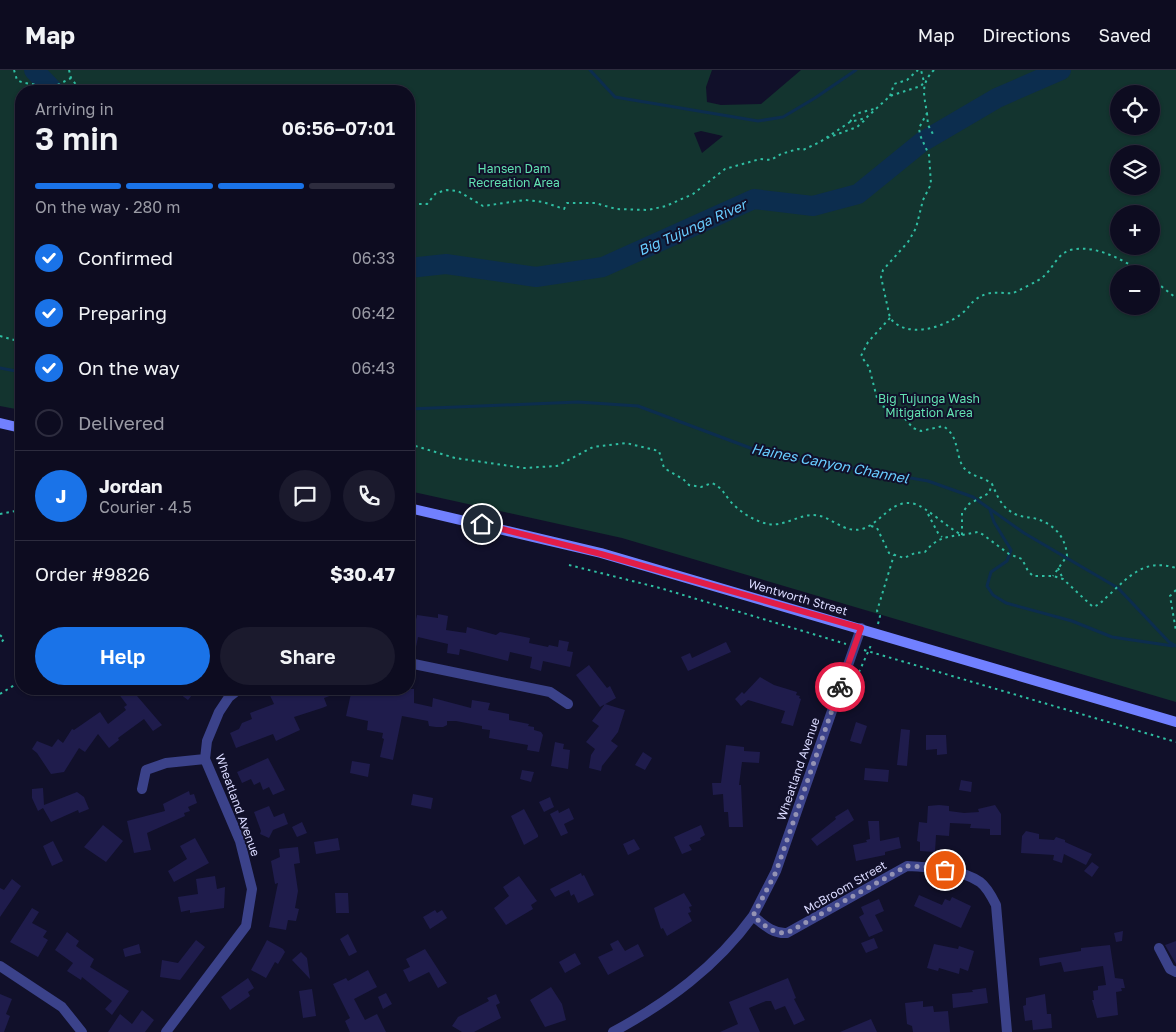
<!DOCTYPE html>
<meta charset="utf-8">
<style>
:root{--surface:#0d0c20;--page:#1b1a2d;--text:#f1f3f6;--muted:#9a9ba5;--line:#2d2c3e;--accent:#1a73e8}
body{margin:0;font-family:"Golos Text",sans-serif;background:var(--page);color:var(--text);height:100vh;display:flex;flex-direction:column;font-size:19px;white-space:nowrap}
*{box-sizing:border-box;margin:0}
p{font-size:16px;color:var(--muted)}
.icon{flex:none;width:28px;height:28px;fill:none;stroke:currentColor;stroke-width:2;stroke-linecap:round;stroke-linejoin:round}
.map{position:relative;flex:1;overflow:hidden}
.panel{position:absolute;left:15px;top:15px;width:400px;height:610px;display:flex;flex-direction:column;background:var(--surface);border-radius:20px;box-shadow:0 1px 4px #0004,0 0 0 1px var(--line)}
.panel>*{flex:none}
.buttons{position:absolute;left:1110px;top:15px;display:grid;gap:10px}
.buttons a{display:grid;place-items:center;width:50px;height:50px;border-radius:50%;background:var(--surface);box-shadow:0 1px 4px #0004,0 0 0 1px var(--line);font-size:25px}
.pin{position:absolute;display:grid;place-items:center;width:42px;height:42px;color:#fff;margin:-21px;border:2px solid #fff;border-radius:50%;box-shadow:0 1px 5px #0007}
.courier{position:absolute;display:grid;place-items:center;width:50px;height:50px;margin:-25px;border:4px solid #e11d48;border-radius:50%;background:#fff;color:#222;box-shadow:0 1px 6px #0007}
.headline em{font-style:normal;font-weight:600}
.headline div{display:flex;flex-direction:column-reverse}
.headline{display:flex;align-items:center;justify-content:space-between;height:85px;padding:0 20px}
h1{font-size:32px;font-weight:600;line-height:38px}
.bar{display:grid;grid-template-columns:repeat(4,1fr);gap:8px 5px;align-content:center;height:60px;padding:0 20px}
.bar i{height:6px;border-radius:4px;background:var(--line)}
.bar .current{background:var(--accent)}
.bar p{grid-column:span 4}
.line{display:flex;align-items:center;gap:12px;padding:0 20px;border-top:1px solid var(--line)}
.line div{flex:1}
.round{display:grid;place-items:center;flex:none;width:52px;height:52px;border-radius:26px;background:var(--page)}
ol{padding:0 20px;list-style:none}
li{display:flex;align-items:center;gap:15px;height:55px}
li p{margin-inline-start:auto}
li .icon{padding:5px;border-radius:50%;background:var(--accent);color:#fff;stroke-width:4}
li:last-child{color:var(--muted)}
li i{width:28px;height:28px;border:2px solid var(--line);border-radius:50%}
.button{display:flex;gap:10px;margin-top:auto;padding:10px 20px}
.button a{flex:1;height:58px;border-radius:30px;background:var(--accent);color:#fff;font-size:20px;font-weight:600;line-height:58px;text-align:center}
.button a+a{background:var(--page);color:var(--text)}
header{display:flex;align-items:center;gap:30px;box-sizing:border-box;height:70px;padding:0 25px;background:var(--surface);border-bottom:1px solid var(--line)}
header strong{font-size:24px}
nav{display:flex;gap:28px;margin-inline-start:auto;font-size:18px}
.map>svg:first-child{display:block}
.green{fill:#13342f;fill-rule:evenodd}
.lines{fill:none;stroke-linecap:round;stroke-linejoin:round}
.stream{stroke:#0c2d4e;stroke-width:3}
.river{stroke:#0c2d4e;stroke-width:20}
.building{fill:#1f1c4c}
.path{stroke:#2fbea2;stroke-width:2;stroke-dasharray:2.5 4;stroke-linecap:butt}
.street{stroke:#3b428a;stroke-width:10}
.secondary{stroke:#7180ff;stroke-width:10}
.done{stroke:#9493b4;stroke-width:5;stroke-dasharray:0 9}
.route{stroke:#e11d48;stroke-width:6}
.labels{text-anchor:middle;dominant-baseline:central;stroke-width:4;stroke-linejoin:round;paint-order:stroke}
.park-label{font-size:12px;fill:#62e2b1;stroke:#11102a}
.street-label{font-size:12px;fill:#dadaff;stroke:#11102a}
.water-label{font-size:14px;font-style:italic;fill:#68cdff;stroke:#11102a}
</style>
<header>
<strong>Map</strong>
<nav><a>Map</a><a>Directions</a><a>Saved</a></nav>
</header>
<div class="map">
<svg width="1176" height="962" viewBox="0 0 1176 962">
<rect width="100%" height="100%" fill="#11102a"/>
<path class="green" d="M 0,0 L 712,0 L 706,17 L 707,32 L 721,35 L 761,34 L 801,0 L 1176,0 L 1176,632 L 622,468 L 409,421 L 409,21 L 21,21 L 21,340 L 0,336 ZM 1119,24 L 1151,24 L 1151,56 L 1119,56 ZM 701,61 L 723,66 L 702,83 L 694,63 ZM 1119,84 L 1151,84 L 1151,116 L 1119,116 ZM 1119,144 L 1151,144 L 1151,176 L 1119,176 ZM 1119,204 L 1151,204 L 1151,236 L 1119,236 Z"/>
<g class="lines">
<path class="stream" d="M 590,0 L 615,27 L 758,51 L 783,47 L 815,28 L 856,0
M 0,298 L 21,302
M 409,339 L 578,332 L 638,336 L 761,382 L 928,411 L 973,427 L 1024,463 L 1118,518 L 1169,572 L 1176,576
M 990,440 L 994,452 L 1011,480 L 1007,491 L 991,502 L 987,516 L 993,525 L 1006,533 L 1072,551 L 1112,567 L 1173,576"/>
<path class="river" d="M 34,0 L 54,21
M 409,198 L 446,194 L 536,207 L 603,197 L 754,129 L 813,136 L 858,124 L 922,72 L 997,28 L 1061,0"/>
</g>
<path class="building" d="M 438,544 L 448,546 L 446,560 L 466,563 L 467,557 L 496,565 L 500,562 L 530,568 L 529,573 L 548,577 L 549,575 L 558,577 L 559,570 L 569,572 L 567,581 L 573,582 L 570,597 L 543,591 L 541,601 L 530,598 L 532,587 L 510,582 L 508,591 L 460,579 L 459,585 L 447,583 L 448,574 L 418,567 L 416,577 L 409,575 L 409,558 L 414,559 L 417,545 L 438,548 Z
M 726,572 L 731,582 L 688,601 L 681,587 L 690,583 L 692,588 Z
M 589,595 L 607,618 L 610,616 L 616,628 L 600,637 L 576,605 Z
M 760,607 L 774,615 L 797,622 L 796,625 L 800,626 L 799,628 L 801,629 L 793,656 L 781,653 L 785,641 L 748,630 L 741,636 L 735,629 L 742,622 L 744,624 Z
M 115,619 L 131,619 L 162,655 L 153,661 L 144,649 L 118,668 L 119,670 L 109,678 L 98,664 L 85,682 L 79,678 L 64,702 L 51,704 L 37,683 L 32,679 L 37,671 L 52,677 L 58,669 L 63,673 L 72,659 L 74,660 L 100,642 L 108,654 L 126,640 L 124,637 L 127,635 Z
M 173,619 L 197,619 L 188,630 Z
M 267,619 L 281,619 L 283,622 L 292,619 L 346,620 L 324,628 L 327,636 L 322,638 L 294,647 L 300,660 L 276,671 L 273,664 L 236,678 L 230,663 L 239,659 L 242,653 L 252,649 L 250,643 L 274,634 Z
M 352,619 L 414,619 L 414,633 L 432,637 L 433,628 L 471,638 L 472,630 L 490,633 L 488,640 L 509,644 L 509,650 L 529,654 L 528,656 L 534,657 L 534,660 L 541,662 L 543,665 L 539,682 L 527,680 L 528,675 L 489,668 L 490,660 L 482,659 L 482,656 L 456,651 L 447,651 L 447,655 L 443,657 L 436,657 L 429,656 L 428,651 L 402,646 L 393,690 L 380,687 L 384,669 L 382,668 L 383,663 L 367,660 L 368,651 L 346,646 Z
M 605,634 L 625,640 L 618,662 L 611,671 L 618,676 L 602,696 L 601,701 L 589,698 L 591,685 L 595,679 L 586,672 L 599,656 L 592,651 Z
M 856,652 L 867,656 L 861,674 L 850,671 Z
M 901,659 L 910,660 L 907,696 L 897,695 Z
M 926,665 L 946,665 L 947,684 L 937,685 L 937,679 L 926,680 Z
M 555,672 L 564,674 L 563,679 L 570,680 L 568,699 L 551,696 Z
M 726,675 L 744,677 L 744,681 L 760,682 L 759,693 L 742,692 L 739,715 L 741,715 L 743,757 L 729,757 L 728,742 L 724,742 L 723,724 L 713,725 L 712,713 L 721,713 Z
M 643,682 L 652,688 L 645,700 L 635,695 Z
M 268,688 L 285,720 L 273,725 L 269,717 L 263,720 L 260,712 L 254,715 L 251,709 L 242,713 L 237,702 Z
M 352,691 L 370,694 L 368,707 L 350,703 Z
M 865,698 L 889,700 L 888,712 L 864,710 Z
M 522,700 L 534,702 L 531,712 L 520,709 Z
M 961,710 L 972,712 L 971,722 L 959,720 Z
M 43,718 L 44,735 L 77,722 L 84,727 L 89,739 L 79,743 L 78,740 L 51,752 L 43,738 L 38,741 L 32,728 L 32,719 Z
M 189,721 L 190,725 L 194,724 L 197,733 L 188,737 L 190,741 L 184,743 L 185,746 L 147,763 L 151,780 L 134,783 L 127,751 L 165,741 L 163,734 Z
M 413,724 L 433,728 L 431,739 L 411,735 Z
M 550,727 L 554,737 L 544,742 L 539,732 Z
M 939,735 L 949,736 L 949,741 L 964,743 L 979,742 L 978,739 L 995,735 L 1001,744 L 1001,765 L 990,765 L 990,759 L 970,758 L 971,754 L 950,753 L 949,766 L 936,765 L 935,782 L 920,781 L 920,772 L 917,771 L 919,752 L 927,753 L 928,736 Z
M 269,736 L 274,747 L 284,743 L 288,754 L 273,760 L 269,768 L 260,764 L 261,761 L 254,742 Z
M 569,738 L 574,749 L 564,754 L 568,763 L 561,766 L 550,744 L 558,740 L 559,743 Z
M 524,739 L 538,765 L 538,767 L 524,775 L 511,746 Z
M 848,739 L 854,750 L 817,776 L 811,769 L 836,749 L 835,747 Z
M 868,751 L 879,751 L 880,771 L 899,767 L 901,778 L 885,782 L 885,785 L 856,791 L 853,775 L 867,772 L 866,770 L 870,769 Z
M 302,752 L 307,763 L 297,767 L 292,757 Z
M 103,755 L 123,771 L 106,792 L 84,777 Z
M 701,755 L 705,765 L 700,768 L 701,770 L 689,775 L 692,780 L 682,784 L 674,767 Z
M 1026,761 L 1039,764 L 1039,769 L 1054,770 L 1056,767 L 1065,770 L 1065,772 L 1092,784 L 1086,795 L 1064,784 L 1062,793 L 1053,790 L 1054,785 L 1021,783 L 1022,766 Z
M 195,768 L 209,793 L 174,812 L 168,801 L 187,789 L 180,776 Z
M 338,768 L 340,780 L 316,784 L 314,772 Z
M 634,769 L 640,779 L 628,785 L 623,774 Z
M 53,771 L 63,791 L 52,796 L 43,776 Z
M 298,777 L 300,793 L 294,794 L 298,821 L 295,838 L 299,839 L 296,851 L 288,850 L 286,860 L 269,857 L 278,813 L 275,814 L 271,791 L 280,787 L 279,779 Z
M 1092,792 L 1099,797 L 1092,807 L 1084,801 Z
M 581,803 L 582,806 L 584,805 L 594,825 L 578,833 L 574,824 L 571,826 L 569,820 L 555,827 L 550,819 Z
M 215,806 L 217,819 L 225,817 L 224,838 L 190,843 L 190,840 L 181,842 L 178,827 L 198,824 L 196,809 Z
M 519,806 L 537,831 L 531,835 L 533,839 L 506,855 L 494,838 L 509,826 L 503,817 Z
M 12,809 L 21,816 L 0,847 L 0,818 L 4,820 Z
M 335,823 L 348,823 L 349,843 L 336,843 Z
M 684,823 L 692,836 L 689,837 L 691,842 L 688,843 L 692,851 L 667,866 L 663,858 L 661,859 L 654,838 Z
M 919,825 L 942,835 L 945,829 L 950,831 L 952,827 L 971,836 L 961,858 L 914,836 Z
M 879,829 L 884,841 L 875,845 L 883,861 L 869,867 L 859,847 L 864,844 L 861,837 Z
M 32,838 L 39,842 L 32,853 L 47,861 L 43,867 L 48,870 L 38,887 L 10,872 Z
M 435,840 L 437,843 L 442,840 L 447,848 L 430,859 L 423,847 Z
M 1123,861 L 1122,871 L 1116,872 L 1114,863 Z
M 67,862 L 79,871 L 76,876 L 94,889 L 90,897 L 129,921 L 112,945 L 105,939 L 112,931 L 82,907 L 81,910 L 67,901 L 73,893 L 55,880 Z
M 348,864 L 357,882 L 349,886 L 340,869 Z
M 874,868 L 878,878 L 866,883 L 861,873 Z
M 196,870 L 205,877 L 180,910 L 160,907 L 162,890 L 178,893 Z
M 267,870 L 283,879 L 285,882 L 278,894 L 275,892 L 266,908 L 251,900 Z
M 618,870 L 625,881 L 638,874 L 644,886 L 608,905 L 598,887 L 613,880 L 610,874 Z
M 1176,871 L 1176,894 L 1165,875 Z
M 139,874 L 141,883 L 125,887 L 123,879 Z
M 934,874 L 958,879 L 959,876 L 974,881 L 968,901 L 960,898 L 959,904 L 939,898 L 938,901 L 927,898 Z
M 1110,875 L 1115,908 L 1123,909 L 1125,918 L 1121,918 L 1122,921 L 1116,922 L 1118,945 L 1097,948 L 1092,930 L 1094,930 L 1093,921 L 1098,920 L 1098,916 L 1106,915 L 1103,896 L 1064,902 L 1061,892 L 1040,896 L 1039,888 L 1081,881 L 1081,878 Z
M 425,879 L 447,913 L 438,918 L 429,902 L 409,912 L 403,900 L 410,897 L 406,889 Z
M 301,882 L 307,888 L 310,909 L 292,890 Z
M 575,883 L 581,894 L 565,903 L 559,892 Z
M 368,900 L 377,917 L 354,929 L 365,950 L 377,944 L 386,962 L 350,962 L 345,951 L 350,948 L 333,914 L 346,908 L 348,911 Z
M 248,908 L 254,918 L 248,922 L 250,926 L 230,940 L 221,927 Z
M 788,908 L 796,928 L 794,929 L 805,950 L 794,955 L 785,936 L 775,940 L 771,931 L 766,931 L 749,938 L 760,962 L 720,962 L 738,954 L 729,932 Z
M 551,917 L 562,934 L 566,950 L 545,957 L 530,930 Z
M 986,918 L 988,933 L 953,938 L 952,924 L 973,922 L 972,920 Z
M 312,919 L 316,946 L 303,948 L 299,921 Z
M 386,923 L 392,934 L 383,939 L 378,927 Z
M 0,924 L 12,929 L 6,944 L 10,946 L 4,962 L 0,962 Z
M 496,924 L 500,933 L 496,935 L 501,948 L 474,962 L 462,962 L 452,956 L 458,947 L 489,931 L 487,928 Z
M 1045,924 L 1047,944 L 1051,944 L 1052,958 L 1033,960 L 1032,950 L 1025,951 L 1023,936 L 1026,935 L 1026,928 Z
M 923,931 L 923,937 L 933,936 L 934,942 L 948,941 L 950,962 L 913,962 L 912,956 L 907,954 L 905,933 Z
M 142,940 L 154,950 L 145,962 L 108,962 L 120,944 L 132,954 Z
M 871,949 L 877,962 L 840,962 Z"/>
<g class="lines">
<path class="path" d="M 14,0 L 17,10 C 27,16 38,11 45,21
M 69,0 L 71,8 L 81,21
M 934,0 C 920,14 924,25 927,43 L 919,58 L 920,65 L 929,85 L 931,114 L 923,130 L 916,158 L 908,172 L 883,200 L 881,207 L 890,248 C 907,269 941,258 960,245 C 971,237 970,230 986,224 C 996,221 1004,224 1013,223 C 1016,222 1040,210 1043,207 C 1052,200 1057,184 1070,180 C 1096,174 1123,190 1145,204
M 46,21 L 71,8
M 890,26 L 894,14 L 907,10 L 918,0
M 927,43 L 928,55 L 934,66
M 850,52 L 855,44 L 874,39
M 827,68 L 857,57 L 866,49
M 409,127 L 416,134 L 427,134 L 436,123 L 447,120 L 458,121 L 483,136 L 525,130 L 543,132 L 564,139 L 567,133 L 595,133 L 616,139 L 648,140 L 666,136 L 693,124 L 725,99 L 760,89 L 771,90 L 781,84 L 798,79 L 803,80 L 820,72 L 850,52 L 866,48 L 890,26 L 921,16 L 924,12 L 921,0
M 1151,208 L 1176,228
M 890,248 L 868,272 L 861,286 L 869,297 L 877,328 L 882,336 L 901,344 L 913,358 L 921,361 L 943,356 C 959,366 955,381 962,395 C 969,407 983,406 992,414 C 998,427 1001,437 1015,444 C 1021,447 1027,447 1033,448 C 1052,452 1066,466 1067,486 L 1053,506
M 0,266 L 21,272
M 409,374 L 455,388 L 524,398 L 557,396 L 593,377 L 626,373 L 659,381 L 664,398 L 683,409 L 689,415 L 701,417 L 712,413 C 721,417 724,423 730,431 C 740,442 754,451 768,454 C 783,457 798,445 813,445 C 831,445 843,464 862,459 C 882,453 891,428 915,434 C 926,437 948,458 962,465 L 978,462 L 982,464 L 1009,484 L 1022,489 L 1028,501 L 1033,506 L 1053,506 L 1063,509 L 1093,537 C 1101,534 1102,531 1108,526 C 1129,506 1145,488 1176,498
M 0,444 L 21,440
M 928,444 L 938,463 L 942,467
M 871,456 L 877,458 L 889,483 L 904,488 L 915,483 L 925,482 C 935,469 945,467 960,465
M 962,465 L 962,443 L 969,434 L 989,423 L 992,414
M 569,495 L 660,518 L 846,574
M 1058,498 L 1063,509
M 1176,520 L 1170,526 L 1176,561
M 878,554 L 880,546 L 877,541 L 894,485
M 0,565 L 4,569 L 0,574
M 864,580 L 1176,672
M 851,620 L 872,573
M 0,624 L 21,611"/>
<path class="street" d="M 409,593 L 550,622 L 568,634
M 142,719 L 146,700 L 166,693 L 205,689
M 753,846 L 776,801 L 861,558
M 1159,878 L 1170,899 L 1176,902
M 0,896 L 62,937 L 82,962
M 166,962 L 246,856 L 252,819 L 240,771 L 205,689 L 207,671 L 219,642 L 229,627 L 239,619
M 613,962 C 668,932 716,897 753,846 C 764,855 773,864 787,863 L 907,796 C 929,797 961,799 980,812 C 987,817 992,827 996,835 L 1007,962"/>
<path class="secondary" d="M 0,353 L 21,358
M 409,438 L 601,483 L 1176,652"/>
</g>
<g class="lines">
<path class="done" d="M 840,617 L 776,802 L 753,846 C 764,855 773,864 787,863 L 907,796 L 928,797 L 945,800"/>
<path class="route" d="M 482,454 L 601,484 L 861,558 L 840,617"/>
</g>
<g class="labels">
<g class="park-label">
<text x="514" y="98">Hansen Dam<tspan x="514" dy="14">Recreation Area</tspan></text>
<text x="929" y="328">Big Tujunga Wash<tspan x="929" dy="14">Mitigation Area</tspan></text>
</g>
<g class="street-label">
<text transform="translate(798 527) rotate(16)">Wentworth Street</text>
<text transform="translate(798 699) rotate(-71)">Wheatland Avenue</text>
<text transform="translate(238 735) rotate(70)">Wheatland Avenue</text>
<text transform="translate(845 817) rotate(-30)">McBroom Street</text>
</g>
<g class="water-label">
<text transform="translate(692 157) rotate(-24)">Big Tujunga River</text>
<text transform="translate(830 393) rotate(11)">Haines Canyon Channel</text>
</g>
</g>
</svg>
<div class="buttons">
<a><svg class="icon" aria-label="locate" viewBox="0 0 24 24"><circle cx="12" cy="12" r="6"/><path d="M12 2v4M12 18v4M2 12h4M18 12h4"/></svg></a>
<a><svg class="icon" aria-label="layers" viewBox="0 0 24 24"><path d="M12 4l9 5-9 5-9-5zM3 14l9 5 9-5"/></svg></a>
<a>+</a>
<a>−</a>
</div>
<div class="pin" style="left:945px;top:800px;background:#ea580c"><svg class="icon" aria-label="bag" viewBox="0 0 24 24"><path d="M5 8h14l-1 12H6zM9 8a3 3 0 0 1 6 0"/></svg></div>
<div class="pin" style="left:482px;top:454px;background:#1f2937"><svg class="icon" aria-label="home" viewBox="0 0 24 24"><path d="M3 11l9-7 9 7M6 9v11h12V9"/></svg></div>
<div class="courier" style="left:840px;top:617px"><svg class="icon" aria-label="bike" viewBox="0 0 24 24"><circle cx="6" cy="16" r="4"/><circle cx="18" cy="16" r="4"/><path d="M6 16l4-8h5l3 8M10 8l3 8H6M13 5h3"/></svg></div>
<section class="panel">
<div class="headline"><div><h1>3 min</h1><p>Arriving in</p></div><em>06:56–07:01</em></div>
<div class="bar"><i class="current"></i><i class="current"></i><i class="current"></i><i></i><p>On the way · 280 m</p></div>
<ol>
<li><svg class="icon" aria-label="check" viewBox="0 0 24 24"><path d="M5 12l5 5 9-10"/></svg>Confirmed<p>06:33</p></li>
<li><svg class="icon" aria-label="check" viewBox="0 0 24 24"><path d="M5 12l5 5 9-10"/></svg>Preparing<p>06:42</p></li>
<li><svg class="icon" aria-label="check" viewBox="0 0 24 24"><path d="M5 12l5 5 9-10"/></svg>On the way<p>06:43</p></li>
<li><i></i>Delivered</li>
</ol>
<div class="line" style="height:90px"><b class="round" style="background:var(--accent);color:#fff">J</b><div><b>Jordan</b><p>Courier · 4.5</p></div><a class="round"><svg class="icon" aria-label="chat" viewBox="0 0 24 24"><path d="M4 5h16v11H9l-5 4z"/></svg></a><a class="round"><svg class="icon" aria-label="phone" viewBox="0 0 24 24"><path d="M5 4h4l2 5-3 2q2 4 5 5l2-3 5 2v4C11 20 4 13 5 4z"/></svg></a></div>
<div class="line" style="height:65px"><div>Order #9826</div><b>$30.47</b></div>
<div class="button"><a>Help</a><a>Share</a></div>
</section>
</div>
